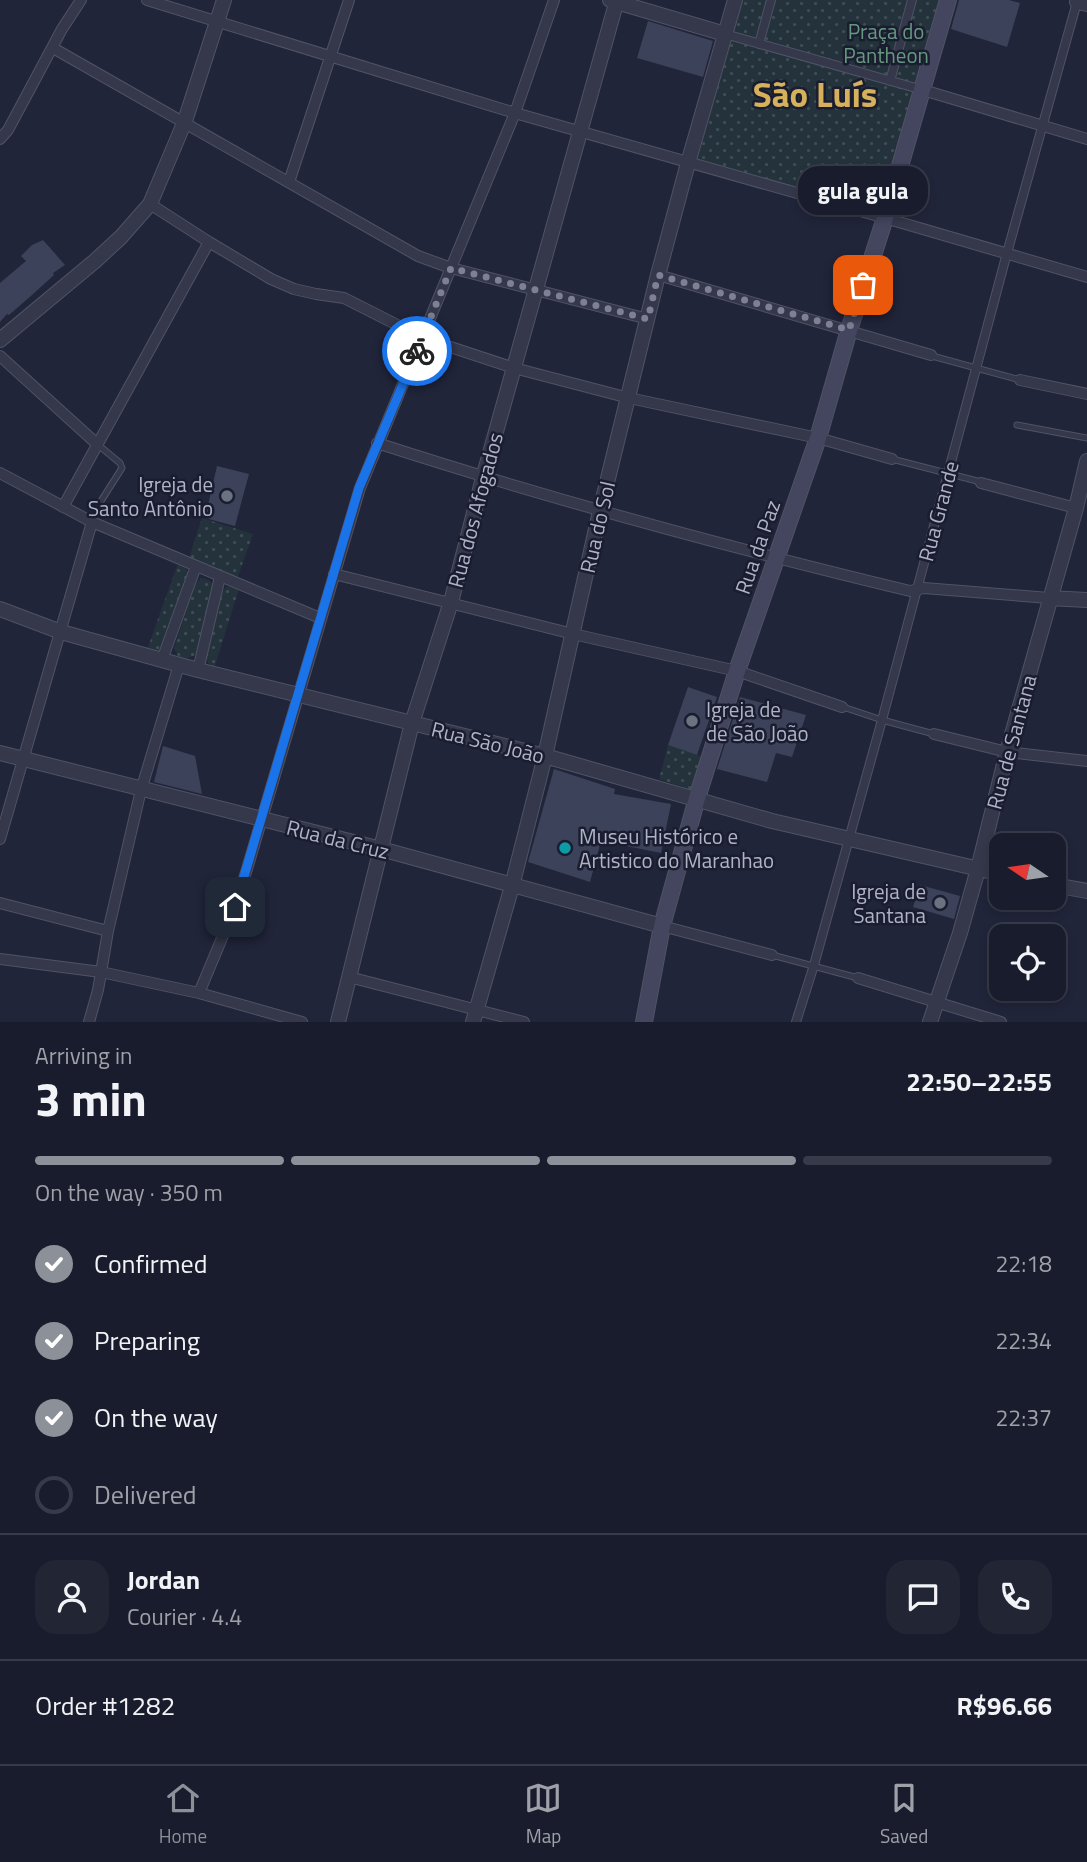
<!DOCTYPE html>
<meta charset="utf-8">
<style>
:root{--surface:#191c2c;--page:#222534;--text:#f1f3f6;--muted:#9fa1a9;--line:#373a48;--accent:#8c9099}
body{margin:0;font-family:"Titillium Web",sans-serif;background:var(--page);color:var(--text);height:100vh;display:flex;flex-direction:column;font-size:26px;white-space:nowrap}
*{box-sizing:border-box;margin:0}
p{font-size:23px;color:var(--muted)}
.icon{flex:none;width:38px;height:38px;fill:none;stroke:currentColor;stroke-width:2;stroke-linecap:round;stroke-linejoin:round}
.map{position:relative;height:1022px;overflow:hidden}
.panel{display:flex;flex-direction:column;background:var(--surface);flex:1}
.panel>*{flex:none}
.needle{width:46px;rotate:283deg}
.buttons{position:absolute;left:989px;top:833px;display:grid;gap:14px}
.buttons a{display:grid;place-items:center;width:77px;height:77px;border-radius:14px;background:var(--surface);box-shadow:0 4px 10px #0003,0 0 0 2px var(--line);font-size:35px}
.pin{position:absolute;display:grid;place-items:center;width:60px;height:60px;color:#fff;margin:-30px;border-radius:14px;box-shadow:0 4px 10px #0006}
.courier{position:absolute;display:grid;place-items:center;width:70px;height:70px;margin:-35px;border:5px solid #1a73e8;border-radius:50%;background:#fff;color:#222;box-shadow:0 2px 9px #0007}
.bubble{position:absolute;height:49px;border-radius:21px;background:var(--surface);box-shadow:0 4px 10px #0003,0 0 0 2px var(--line);font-size:23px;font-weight:700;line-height:49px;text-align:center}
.overview em{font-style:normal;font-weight:700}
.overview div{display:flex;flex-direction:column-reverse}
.overview{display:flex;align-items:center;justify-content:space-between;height:119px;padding:0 35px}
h1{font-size:46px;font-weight:700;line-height:52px}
.bar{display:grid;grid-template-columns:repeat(4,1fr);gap:10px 7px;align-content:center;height:84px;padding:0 35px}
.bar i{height:9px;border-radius:5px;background:var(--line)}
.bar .selected{background:var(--accent)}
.bar p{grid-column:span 4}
.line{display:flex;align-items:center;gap:18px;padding:0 35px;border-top:2px solid var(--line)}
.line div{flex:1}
.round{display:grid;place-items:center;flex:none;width:74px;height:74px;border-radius:21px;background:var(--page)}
ol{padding:0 35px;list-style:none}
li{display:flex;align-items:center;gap:21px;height:77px}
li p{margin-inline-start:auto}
li .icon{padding:7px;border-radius:50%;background:var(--accent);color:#fff;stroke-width:4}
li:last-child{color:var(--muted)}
li i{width:38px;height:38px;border:4px solid var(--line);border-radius:50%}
.tabs{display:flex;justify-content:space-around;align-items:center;height:98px;border-top:2px solid var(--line);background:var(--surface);font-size:19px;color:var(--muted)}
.tabs a{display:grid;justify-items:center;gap:4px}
.tabs .selected{color:var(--accent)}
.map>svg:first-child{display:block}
.green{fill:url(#green-dots)}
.building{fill:#3d425b}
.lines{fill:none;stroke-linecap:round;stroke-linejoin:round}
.service-casing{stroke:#505365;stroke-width:7}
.pedestrian-casing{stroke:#505365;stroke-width:10}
.minor-casing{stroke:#505365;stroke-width:12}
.tertiary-casing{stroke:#505365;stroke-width:16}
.secondary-casing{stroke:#505365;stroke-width:18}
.service{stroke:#35384b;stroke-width:5}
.pedestrian{stroke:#35384b;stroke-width:8}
.minor{stroke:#35384b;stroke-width:10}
.tertiary{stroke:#35384b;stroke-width:14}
.secondary{stroke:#43465e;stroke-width:16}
.done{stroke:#7e8196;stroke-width:7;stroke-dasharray:0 12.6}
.route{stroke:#1a73e8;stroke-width:9}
.worship-dot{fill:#6b7280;stroke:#1a1d2f;stroke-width:2.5}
.culture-dot{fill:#0f9aa8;stroke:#1a1d2f;stroke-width:2.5}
.labels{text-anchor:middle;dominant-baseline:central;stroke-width:5;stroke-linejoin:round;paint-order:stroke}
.park-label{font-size:21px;fill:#66987f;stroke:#1a1d2f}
.poi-label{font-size:21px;fill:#b0b3c7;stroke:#1a1d2f;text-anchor:end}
.street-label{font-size:21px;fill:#b0b3c7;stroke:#1a1d2f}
.town-label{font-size:35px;font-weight:bold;fill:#d6b15b;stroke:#1a1d2f}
</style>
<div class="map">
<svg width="1087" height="1022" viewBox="0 0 1087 1022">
<defs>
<pattern id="green-dots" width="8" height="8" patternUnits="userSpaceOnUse" patternTransform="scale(1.75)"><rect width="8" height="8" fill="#23323b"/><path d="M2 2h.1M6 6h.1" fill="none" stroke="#404d56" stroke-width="1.8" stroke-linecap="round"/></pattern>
</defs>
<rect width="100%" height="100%" fill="#21253a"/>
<path class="green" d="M 741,0 L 945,0 L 880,212 L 697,161 Z
M 202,518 L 253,534 L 237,579 L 189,558 Z
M 178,563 L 186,568 L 188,575 L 162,648 L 158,652 L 147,650 Z
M 201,578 L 209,580 L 213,585 L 213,589 L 197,651 L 194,656 L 183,659 L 178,656 L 174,648 L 195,585 Z
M 227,586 L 239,589 L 214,669 L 208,663 L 206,657 L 222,592 Z
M 668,745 L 701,756 L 692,790 L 659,779 Z"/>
<path class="building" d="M 959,0 L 1009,0 L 1020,3 L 1007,47 L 951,29 Z
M 648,21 L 713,41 L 703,77 L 637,58 Z
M 43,240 L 65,265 L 53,273 L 54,275 L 32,295 L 9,315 L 7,314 L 0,322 L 0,283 L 26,261 L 21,256 L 32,245 Z
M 217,466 L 249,474 L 235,526 L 205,518 Z
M 688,687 L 717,697 L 697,755 L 668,745 Z
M 740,697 L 806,715 L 792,757 L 776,753 L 767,782 L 717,769 Z
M 163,746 L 195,756 L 202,794 L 154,782 Z
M 554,769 L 615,789 L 614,794 L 671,804 L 661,853 L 601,841 L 590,882 L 528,862 Z
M 920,885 L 960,896 L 954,919 L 913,907 Z"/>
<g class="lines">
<defs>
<path id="service" d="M 932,356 L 1020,380
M 1017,425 L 1087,438
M 97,444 L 120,463 L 122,468 L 101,501
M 892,459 L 981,482
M 843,707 L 882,720 L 934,734
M 772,955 L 858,978"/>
<path id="pedestrian" d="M 725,34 L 923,90
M 759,44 L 771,0
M 890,81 L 912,0
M 796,1022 L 814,965 L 882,720 L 1007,253 L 1077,2"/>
<path id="minor" d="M 147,0 L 515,113 L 885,218 L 1087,277
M 53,48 L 418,256 L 451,268 L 648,319
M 923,90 L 1087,139
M 0,139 L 8,130 L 62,29 L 81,0
M 289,182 L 349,0
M 150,204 L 209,242 L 271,279 L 294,289 L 316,294 L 344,298 L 423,338 L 514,368 L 629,398 L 818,438 L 892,459
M 658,275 L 931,355
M 0,356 L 97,444
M 1020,380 L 1087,394
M 377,443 C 553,500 731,548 910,591 L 924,588 L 1049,598
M 0,473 L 92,522 L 320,618
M 981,483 L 1076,508
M 63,507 L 209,242
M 334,574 L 573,634 L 737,671 L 842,707
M 162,660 L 196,566
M 198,670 L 220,577
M 934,734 L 1007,752 L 1087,761
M 0,839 L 92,522
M 0,903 L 108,931
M 662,926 L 772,955
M 0,959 L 101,972 L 199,993 L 302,1022
M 349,977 L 524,1022
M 858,978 L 1001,1022
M 199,993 L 235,907 L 247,869 L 360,488 L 515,113 L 554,0
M 89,1022 L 98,990 L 108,931 L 141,790 L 179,665"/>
<path id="tertiary" d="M 610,0 L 725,34
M 1078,0 L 1077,2 L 1087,4
M 0,340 L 95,261 L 121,237 L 150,204 L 185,121 L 224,0
M 1049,598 L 1087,600
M 0,609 L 61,632 L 198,670 L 545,756 L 772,821 L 1001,874
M 0,753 L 381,849 L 662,926
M 1054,885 L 1087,891
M 338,1022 L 412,723 L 451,602 L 483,478 L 617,0
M 473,1022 L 512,886 L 545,756 L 600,511 L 658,275 L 688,163 L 735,0
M 930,1022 L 960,933 L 978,869 L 1007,752 L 1076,508 L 1087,461"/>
<path id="secondary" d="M 644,1022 L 662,926 L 697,798 L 737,671 L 818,438 L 849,330 L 885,218 L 948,0"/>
</defs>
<use href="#service" class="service-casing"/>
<use href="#pedestrian" class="pedestrian-casing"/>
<use href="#minor" class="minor-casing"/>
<use href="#tertiary" class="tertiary-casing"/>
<use href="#secondary" class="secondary-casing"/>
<use href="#service" class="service"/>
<use href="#pedestrian" class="pedestrian"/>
<use href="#minor" class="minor"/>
<use href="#tertiary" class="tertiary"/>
<use href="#secondary" class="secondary"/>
</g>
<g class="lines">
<path class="done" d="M 417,351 L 451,268 L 648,319 L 658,275 L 849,330 L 863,285"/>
<path class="route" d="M 235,907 L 359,488 L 417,351"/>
</g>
<g class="worship-dot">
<circle cx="227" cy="496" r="7"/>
<circle cx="692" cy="721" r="7"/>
<circle cx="940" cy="903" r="7"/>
</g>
<circle class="culture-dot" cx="565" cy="848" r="7"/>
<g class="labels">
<g class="park-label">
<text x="886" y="31">Praça do<tspan x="886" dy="24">Pantheon</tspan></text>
</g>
<g class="poi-label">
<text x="213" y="484">Igreja de<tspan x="213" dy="24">Santo Antônio</tspan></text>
<text x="706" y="709" text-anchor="start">Igreja de<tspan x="706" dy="24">de São João</tspan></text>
<text x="579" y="836" text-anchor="start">Museu Histórico e<tspan x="579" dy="24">Artistico do Maranhao</tspan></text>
<text x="926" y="891">Igreja de<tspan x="926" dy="24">Santana</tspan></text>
</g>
<g class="street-label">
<text transform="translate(475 510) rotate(-75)">Rua dos Afogados</text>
<text transform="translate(938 511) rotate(-75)">Rua Grande</text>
<text transform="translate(597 527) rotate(-77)">Rua do Sol</text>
<text transform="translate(757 547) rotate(-71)">Rua da Paz</text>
<text transform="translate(488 742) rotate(14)">Rua São João</text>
<text transform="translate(1011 742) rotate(-75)">Rua de Santana</text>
<text transform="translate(338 839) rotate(14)">Rua da Cruz</text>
</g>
<g class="town-label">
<text x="815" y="94">São Luís</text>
</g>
</g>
</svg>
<div class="buttons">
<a><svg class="needle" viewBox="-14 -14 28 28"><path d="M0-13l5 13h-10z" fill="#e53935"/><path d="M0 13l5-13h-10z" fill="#9fa1a9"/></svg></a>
<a><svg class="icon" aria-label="locate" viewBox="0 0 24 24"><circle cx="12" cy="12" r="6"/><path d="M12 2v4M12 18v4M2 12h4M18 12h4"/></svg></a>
</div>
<div class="pin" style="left:863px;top:285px;background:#ea580c"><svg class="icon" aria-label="bag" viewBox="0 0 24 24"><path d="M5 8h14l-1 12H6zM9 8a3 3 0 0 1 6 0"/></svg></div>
<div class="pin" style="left:235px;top:907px;background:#1f2937"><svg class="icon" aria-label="home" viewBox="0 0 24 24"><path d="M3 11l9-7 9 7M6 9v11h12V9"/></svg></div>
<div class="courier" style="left:417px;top:351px"><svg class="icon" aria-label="bike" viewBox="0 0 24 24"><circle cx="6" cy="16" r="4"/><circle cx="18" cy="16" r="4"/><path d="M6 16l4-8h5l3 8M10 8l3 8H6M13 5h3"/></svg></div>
<div class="bubble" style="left:798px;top:166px;width:130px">gula gula</div>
</div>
<section class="panel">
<div class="overview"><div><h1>3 min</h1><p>Arriving in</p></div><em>22:50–22:55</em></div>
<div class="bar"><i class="selected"></i><i class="selected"></i><i class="selected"></i><i></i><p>On the way · 350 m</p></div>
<ol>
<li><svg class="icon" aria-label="check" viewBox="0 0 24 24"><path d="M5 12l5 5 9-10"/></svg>Confirmed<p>22:18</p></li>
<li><svg class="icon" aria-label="check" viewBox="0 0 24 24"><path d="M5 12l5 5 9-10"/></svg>Preparing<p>22:34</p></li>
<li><svg class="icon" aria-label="check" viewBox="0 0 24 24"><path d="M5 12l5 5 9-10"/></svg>On the way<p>22:37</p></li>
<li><i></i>Delivered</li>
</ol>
<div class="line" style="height:126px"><a class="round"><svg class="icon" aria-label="person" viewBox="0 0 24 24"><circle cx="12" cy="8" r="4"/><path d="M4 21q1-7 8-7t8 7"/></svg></a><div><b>Jordan</b><p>Courier · 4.4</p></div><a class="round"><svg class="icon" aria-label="chat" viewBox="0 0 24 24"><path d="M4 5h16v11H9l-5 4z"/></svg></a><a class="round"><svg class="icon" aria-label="phone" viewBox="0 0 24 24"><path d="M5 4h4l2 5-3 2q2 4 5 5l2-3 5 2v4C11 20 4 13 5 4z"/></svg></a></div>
<div class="line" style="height:91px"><div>Order #1282</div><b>R$96.66</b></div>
</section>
<nav class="tabs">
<a class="selected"><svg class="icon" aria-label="home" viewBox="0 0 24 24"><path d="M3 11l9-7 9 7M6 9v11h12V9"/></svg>Home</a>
<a><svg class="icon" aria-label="map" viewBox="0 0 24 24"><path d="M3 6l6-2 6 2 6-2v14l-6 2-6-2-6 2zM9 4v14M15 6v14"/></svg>Map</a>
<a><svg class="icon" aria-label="saved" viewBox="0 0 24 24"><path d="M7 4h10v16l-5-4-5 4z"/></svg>Saved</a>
</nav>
